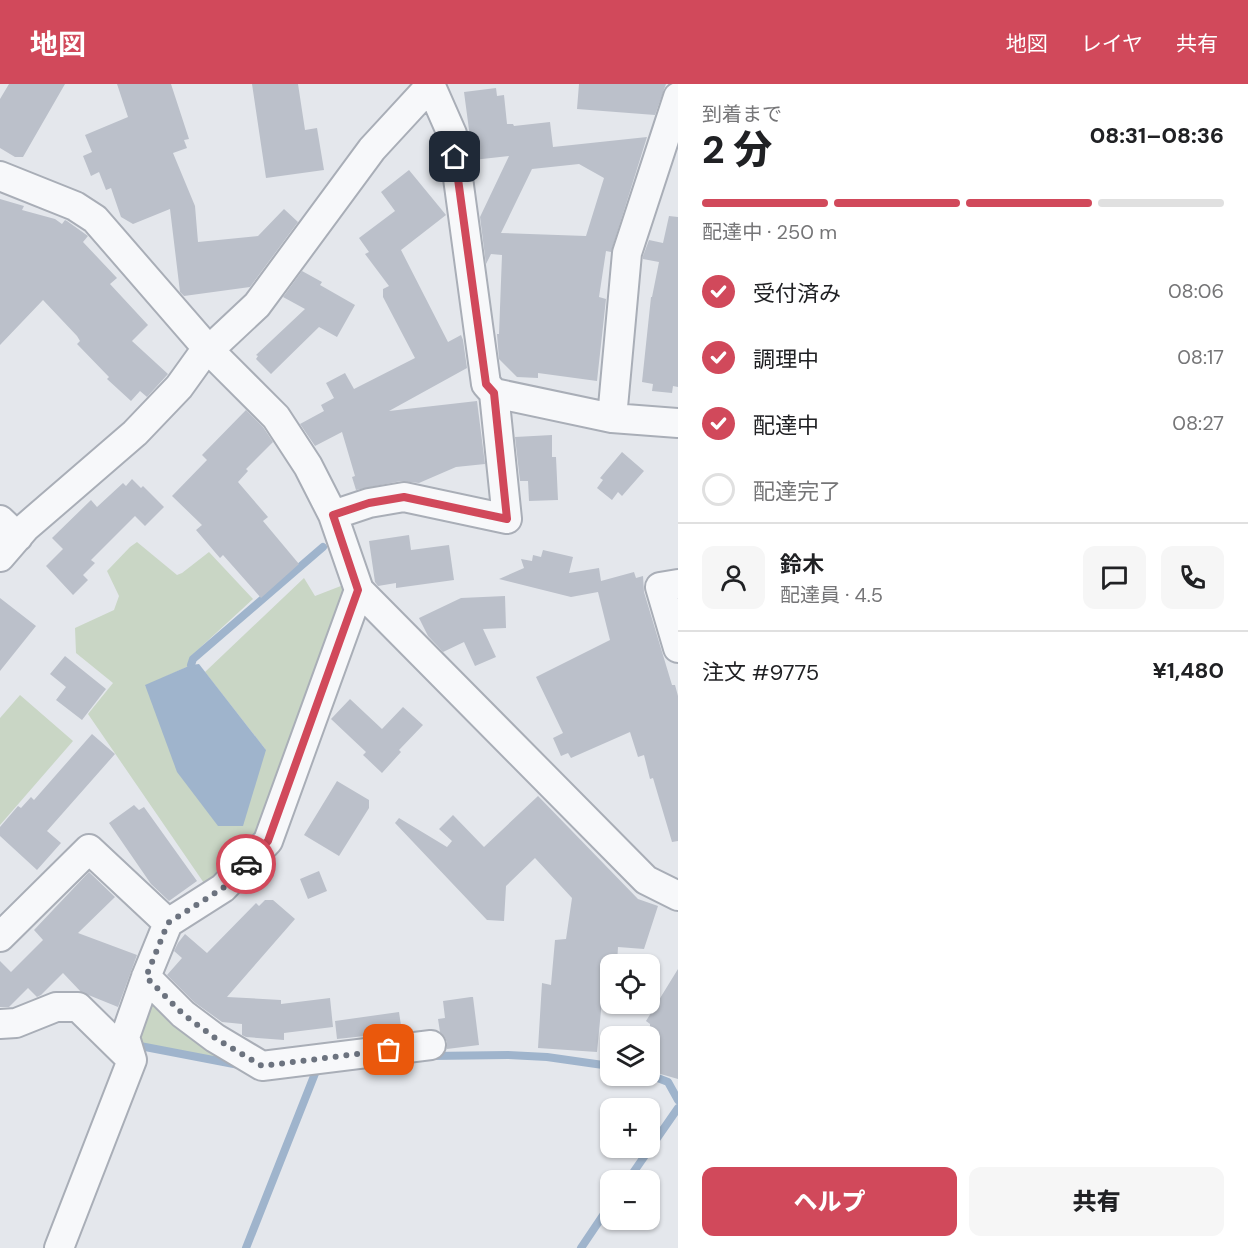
<!DOCTYPE html>
<html lang="ja">
<meta charset="utf-8">
<style>
:root{--surface:#fff;--page:#f6f6f6;--text:#202124;--muted:#757577;--line:#e0e0e0;--accent:#d1495b}
body{margin:0;font-family:"DM Sans","Noto Sans JP",sans-serif;background:var(--page);color:var(--text);height:100vh;display:flex;flex-direction:column;font-size:22px;white-space:nowrap}
*{box-sizing:border-box;margin:0}
p{font-size:20px;color:var(--muted)}
.icon{flex:none;width:33px;height:33px;fill:none;stroke:currentColor;stroke-width:2;stroke-linecap:round;stroke-linejoin:round}
.map{position:relative;flex:1;overflow:hidden}
.drawer{display:flex;flex-direction:column;background:var(--surface);width:570px}
.drawer>*{flex:none}
.buttons{position:absolute;left:600px;top:870px;display:grid;gap:12px}
.buttons a{display:grid;place-items:center;width:60px;height:60px;border-radius:12px;background:var(--surface);box-shadow:0 2px 4px #0004;font-size:30px}
.pin{position:absolute;display:grid;place-items:center;width:51px;height:51px;color:#fff;margin:-26px;border-radius:12px;box-shadow:0 3px 9px #0006}
.courier{position:absolute;display:grid;place-items:center;width:60px;height:60px;margin:-30px;border:4px solid #d1495b;border-radius:50%;background:#fff;color:#222;box-shadow:0 2px 8px #0007}
.headline em{font-style:normal;font-weight:800}
.headline div{display:flex;flex-direction:column-reverse}
.headline{display:flex;align-items:center;justify-content:space-between;height:102px;padding:0 24px}
h1{font-size:39px;font-weight:800;line-height:45px}
.bar{display:grid;grid-template-columns:repeat(4,1fr);gap:9px 6px;align-content:center;height:72px;padding:0 24px}
.bar i{height:8px;border-radius:4px;background:var(--line)}
.bar .on{background:var(--accent)}
.bar p{grid-column:span 4}
.line{display:flex;align-items:center;gap:15px;padding:0 24px;border-top:2px solid var(--line)}
.line div{flex:1}
.round{display:grid;place-items:center;flex:none;width:63px;height:63px;border-radius:12px;background:var(--page)}
ol{padding:0 24px;list-style:none}
li{display:flex;align-items:center;gap:18px;height:66px}
li p{margin-inline-start:auto}
li .icon{padding:6px;border-radius:50%;background:var(--accent);color:#fff;stroke-width:4}
li:last-child{color:var(--muted)}
li i{width:33px;height:33px;border:3px solid var(--line);border-radius:50%}
.button{display:flex;gap:12px;margin-top:auto;padding:12px 24px}
.button a{flex:1;height:69px;border-radius:12px;background:var(--accent);color:#fff;font-size:24px;font-weight:800;line-height:69px;text-align:center}
.button a+a{background:var(--page);color:var(--text)}
header{display:flex;align-items:center;gap:36px;box-sizing:border-box;height:84px;padding:0 30px;background:var(--accent);color:#fff}
header strong{font-size:28px}
nav{display:flex;gap:33px;margin-inline-start:auto;font-size:21px}
main{display:flex;flex:1;min-height:0}
.map>svg:first-child{display:block}
.green{fill:#c9d6c5}
.water{fill:#9fb4cc}
.lines{fill:none;stroke-linecap:round;stroke-linejoin:round}
.stream{stroke:#9fb4cc;stroke-width:8}
.building{fill:#bbc0ca;fill-rule:evenodd}
.minor-casing{stroke:#a9aeb7;stroke-width:32}
.minor{stroke:#f7f8fa;stroke-width:28}
.done{stroke:#6c737f;stroke-width:6;stroke-dasharray:0 10.8}
.route{stroke:#d1495b;stroke-width:8}
</style>
<header>
<strong>地図</strong>
<nav><a>地図</a><a>レイヤ</a><a>共有</a></nav>
</header>
<main>
<div class="map">
<svg width="678" height="1164" viewBox="0 0 678 1164">
<rect width="100%" height="100%" fill="#e4e7ec"/>
<path class="green" d="M 137,458 L 177,491 L 182,489 L 209,468 L 253,515 L 190,573 L 191,581 L 145,602 L 266,666 L 205,588 L 304,494 L 315,512 L 346,500 L 258,754 L 206,802 L 88,630 L 113,599 L 76,569 L 75,544 L 114,526 L 119,512 L 107,487 L 130,463 Z
M 20,611 L 73,657 L 0,741 L 0,634 Z
M 151,907 L 253,985 L 137,964 Z"/>
<path class="water" d="M 199,580 L 266,666 L 243,742 L 218,742 L 177,688 L 145,601 L 191,581 Z"/>
<g class="lines">
<path class="stream" d="M 191,581 L 193,575 L 323,463
M 140,962 L 239,981
M 430,972 L 508,971 L 547,973 L 610,982
M 650,991 L 668,998 L 678,1016
M 628,1096 L 678,1024
M 246,1164 L 316,987
M 581,1164 L 610,1121"/>
</g>
<path class="building" d="M 9,0 L 65,0 L 23,73 L 15,73 L 0,64 L 0,15 Z
M 117,0 L 171,0 L 189,55 L 184,56 L 187,64 L 173,69 L 195,122 L 198,158 L 258,152 L 284,125 L 298,138 L 250,203 L 184,212 L 180,208 L 170,125 L 133,140 L 121,133 L 111,104 L 106,106 L 99,88 L 91,92 L 83,72 L 92,68 L 85,51 L 128,33 Z
M 252,0 L 298,0 L 305,46 L 317,44 L 324,86 L 266,94 Z
M 579,0 L 666,0 L 655,31 L 577,25 Z
M 496,4 L 497,12 L 504,11 L 507,40 L 513,40 L 514,42 L 550,38 L 553,63 L 647,53 L 611,168 L 606,167 L 599,213 L 606,215 L 597,297 L 538,289 L 538,294 L 517,293 L 499,275 L 497,250 L 499,250 L 502,171 L 491,170 L 486,180 L 480,133 L 509,72 L 473,76 L 464,8 ZM 579,80 L 604,94 L 586,152 L 501,149 L 532,85 Z
M 409,86 L 446,131 L 401,166 L 448,258 L 461,251 L 463,256 L 467,284 L 389,327 L 477,317 L 485,380 L 456,383 L 419,399 L 401,397 L 356,406 L 352,393 L 355,392 L 342,348 L 315,362 L 300,340 L 324,327 L 321,321 L 334,314 L 326,299 L 345,289 L 354,305 L 415,274 L 383,213 L 383,205 L 389,202 L 365,170 L 369,168 L 359,154 L 395,127 L 381,108 Z
M 0,115 L 24,122 L 22,126 L 55,135 L 62,140 L 65,136 L 67,137 L 88,152 L 83,158 L 117,194 L 110,200 L 148,241 L 132,257 L 168,290 L 147,313 L 140,307 L 131,317 L 107,295 L 109,293 L 77,260 L 80,257 L 77,252 L 43,216 L 0,261 Z
M 669,132 L 678,133 L 678,303 L 673,302 L 672,309 L 652,307 L 653,300 L 642,298 L 651,213 L 652,213 L 659,178 L 643,175 L 643,172 L 649,156 L 663,159 Z
M 302,187 L 322,198 L 320,201 L 355,221 L 337,253 L 319,243 L 271,290 L 256,275 L 258,272 L 256,271 L 305,225 L 283,213 Z
M 246,326 L 263,343 L 273,358 L 246,385 L 248,387 L 238,398 L 268,433 L 263,437 L 299,480 L 261,514 L 223,471 L 220,474 L 196,446 L 202,441 L 172,412 L 207,376 L 202,371 Z
M 552,351 L 552,373 L 556,373 L 558,416 L 529,417 L 528,397 L 520,397 L 515,353 Z
M 622,368 L 644,387 L 622,412 L 618,408 L 612,416 L 597,404 L 603,396 L 600,394 Z
M 132,395 L 141,404 L 143,402 L 164,423 L 145,442 L 135,432 L 91,476 L 95,479 L 83,491 L 88,496 L 73,511 L 46,482 L 63,465 L 52,454 L 91,416 L 97,423 L 123,399 L 126,402 Z
M 409,451 L 411,466 L 449,461 L 454,496 L 396,504 L 396,499 L 378,502 L 375,498 L 369,457 Z
M 543,466 L 573,473 L 569,489 L 599,484 L 601,497 L 634,488 L 636,494 L 643,492 L 644,508 L 672,601 L 675,601 L 678,612 L 678,757 L 672,758 L 653,694 L 650,695 L 644,671 L 638,673 L 630,648 L 571,674 L 568,669 L 561,672 L 553,654 L 563,649 L 536,593 L 610,556 L 598,508 L 571,513 L 499,495 L 524,484 L 521,475 L 532,477 L 533,471 L 541,473 Z
M 505,512 L 506,544 L 483,545 L 496,573 L 475,582 L 464,558 L 443,568 L 428,552 L 419,534 L 461,514 Z
M 0,514 L 36,542 L 0,587 Z
M 65,572 L 106,605 L 82,636 L 56,616 L 66,603 L 50,590 Z
M 350,615 L 382,645 L 403,623 L 423,641 L 399,666 L 401,668 L 382,689 L 363,671 L 366,668 L 331,635 Z
M 92,650 L 115,670 L 47,747 L 61,759 L 37,786 L 0,752 L 0,743 L 18,722 L 21,724 L 31,713 L 34,716 Z
M 337,697 L 369,716 L 369,724 L 339,772 L 304,751 Z
M 538,712 L 638,815 L 658,822 L 644,865 L 618,863 L 617,880 L 610,880 L 610,906 L 603,906 L 597,968 L 538,964 L 542,899 L 551,901 L 555,856 L 566,855 L 572,814 L 535,774 L 506,802 L 504,837 L 487,836 L 395,739 L 399,734 L 447,763 L 452,757 L 439,745 L 453,731 L 484,763 Z
M 134,721 L 139,726 L 144,723 L 197,797 L 169,817 L 151,800 L 109,739 Z
M 319,787 L 327,807 L 308,815 L 300,795 Z
M 89,788 L 115,813 L 78,849 L 137,871 L 118,923 L 81,908 L 63,889 L 41,911 L 37,913 L 28,904 L 9,923 L 0,923 L 0,877 L 11,888 L 43,856 L 34,846 Z
M 265,816 L 273,816 L 295,835 L 227,913 L 281,916 L 281,920 L 330,914 L 333,943 L 284,949 L 284,956 L 246,953 L 242,951 L 242,940 L 222,938 L 194,918 L 167,891 L 182,874 L 174,867 L 178,859 L 185,850 L 207,869 L 256,819 L 259,822 Z
M 678,885 L 678,995 L 650,987 L 650,940 L 646,937 Z
M 471,913 L 473,913 L 479,961 L 447,965 L 447,958 L 444,952 L 440,948 L 438,935 L 445,934 L 443,917 Z
M 399,928 L 402,948 L 337,955 L 335,937 Z"/>
<g class="lines">
<defs>
<path id="minor" d="M 430,0 L 452,50 L 486,300 L 494,309 L 612,334 L 678,339
M 0,92 L 75,122 L 95,135 L 207,264 L 276,333 L 308,382 L 333,431 L 359,506 L 646,796 L 678,812
M 209,266 L 257,221 L 372,65 L 431,1
M 612,334 L 627,169 L 678,13
M 333,431 L 369,419 L 404,413 L 507,435 L 494,309
M 0,436 L 18,453
M 0,473 L 25,444 L 135,349 L 179,303 L 207,264
M 678,500 L 660,503 L 678,564
M 0,853 L 89,765 L 168,839
M 146,893 L 183,930 L 215,954 L 262,982 L 431,961
M 0,940 L 16,939 L 56,923 L 78,923 L 132,976
M 59,1164 L 132,976 L 125,953 L 146,893 L 168,839 L 223,804 L 268,757 L 359,506"/>
</defs>
<use href="#minor" class="minor-casing"/>
<use href="#minor" class="minor"/>
</g>
<g class="lines">
<path class="done" d="M 246,780 L 223,804 L 168,839 L 146,893 L 183,930 L 215,954 L 262,982 L 389,966"/>
<path class="route" d="M 246,780 L 268,757 L 358,506 L 333,431 L 369,419 L 404,413 L 507,435 L 494,309 L 486,300 L 455,73"/>
</g>
</svg>
<div class="buttons">
<a><svg class="icon" aria-label="locate" viewBox="0 0 24 24"><circle cx="12" cy="12" r="6"/><path d="M12 2v4M12 18v4M2 12h4M18 12h4"/></svg></a>
<a><svg class="icon" aria-label="layers" viewBox="0 0 24 24"><path d="M12 4l9 5-9 5-9-5zM3 14l9 5 9-5"/></svg></a>
<a>+</a>
<a>−</a>
</div>
<div class="pin" style="left:389px;top:966px;background:#ea580c"><svg class="icon" aria-label="bag" viewBox="0 0 24 24"><path d="M5 8h14l-1 12H6zM9 8a3 3 0 0 1 6 0"/></svg></div>
<div class="pin" style="left:455px;top:73px;background:#1f2937"><svg class="icon" aria-label="home" viewBox="0 0 24 24"><path d="M3 11l9-7 9 7M6 9v11h12V9"/></svg></div>
<div class="courier" style="left:246px;top:780px"><svg class="icon" aria-label="car" viewBox="0 0 24 24"><path d="M5 17H2v-5l4-1 3-4h7l3 4 3 1v5h-3M9 17h6M6 11h13"/><circle cx="7" cy="17" r="2"/><circle cx="17" cy="17" r="2"/></svg></div>
</div>
<section class="drawer">
<div class="headline"><div><h1>2 分</h1><p>到着まで</p></div><em>08:31–08:36</em></div>
<div class="bar"><i class="on"></i><i class="on"></i><i class="on"></i><i></i><p>配達中 · 250 m</p></div>
<ol>
<li><svg class="icon" aria-label="check" viewBox="0 0 24 24"><path d="M5 12l5 5 9-10"/></svg>受付済み<p>08:06</p></li>
<li><svg class="icon" aria-label="check" viewBox="0 0 24 24"><path d="M5 12l5 5 9-10"/></svg>調理中<p>08:17</p></li>
<li><svg class="icon" aria-label="check" viewBox="0 0 24 24"><path d="M5 12l5 5 9-10"/></svg>配達中<p>08:27</p></li>
<li><i></i>配達完了</li>
</ol>
<div class="line" style="height:108px"><a class="round"><svg class="icon" aria-label="person" viewBox="0 0 24 24"><circle cx="12" cy="8" r="4"/><path d="M4 21q1-7 8-7t8 7"/></svg></a><div><b>鈴木</b><p>配達員 · 4.5</p></div><a class="round"><svg class="icon" aria-label="chat" viewBox="0 0 24 24"><path d="M4 5h16v11H9l-5 4z"/></svg></a><a class="round"><svg class="icon" aria-label="phone" viewBox="0 0 24 24"><path d="M5 4h4l2 5-3 2q2 4 5 5l2-3 5 2v4C11 20 4 13 5 4z"/></svg></a></div>
<div class="line" style="height:78px"><div>注文 #9775</div><b>¥1,480</b></div>
<div class="button"><a>ヘルプ</a><a>共有</a></div>
</section>
</main>
